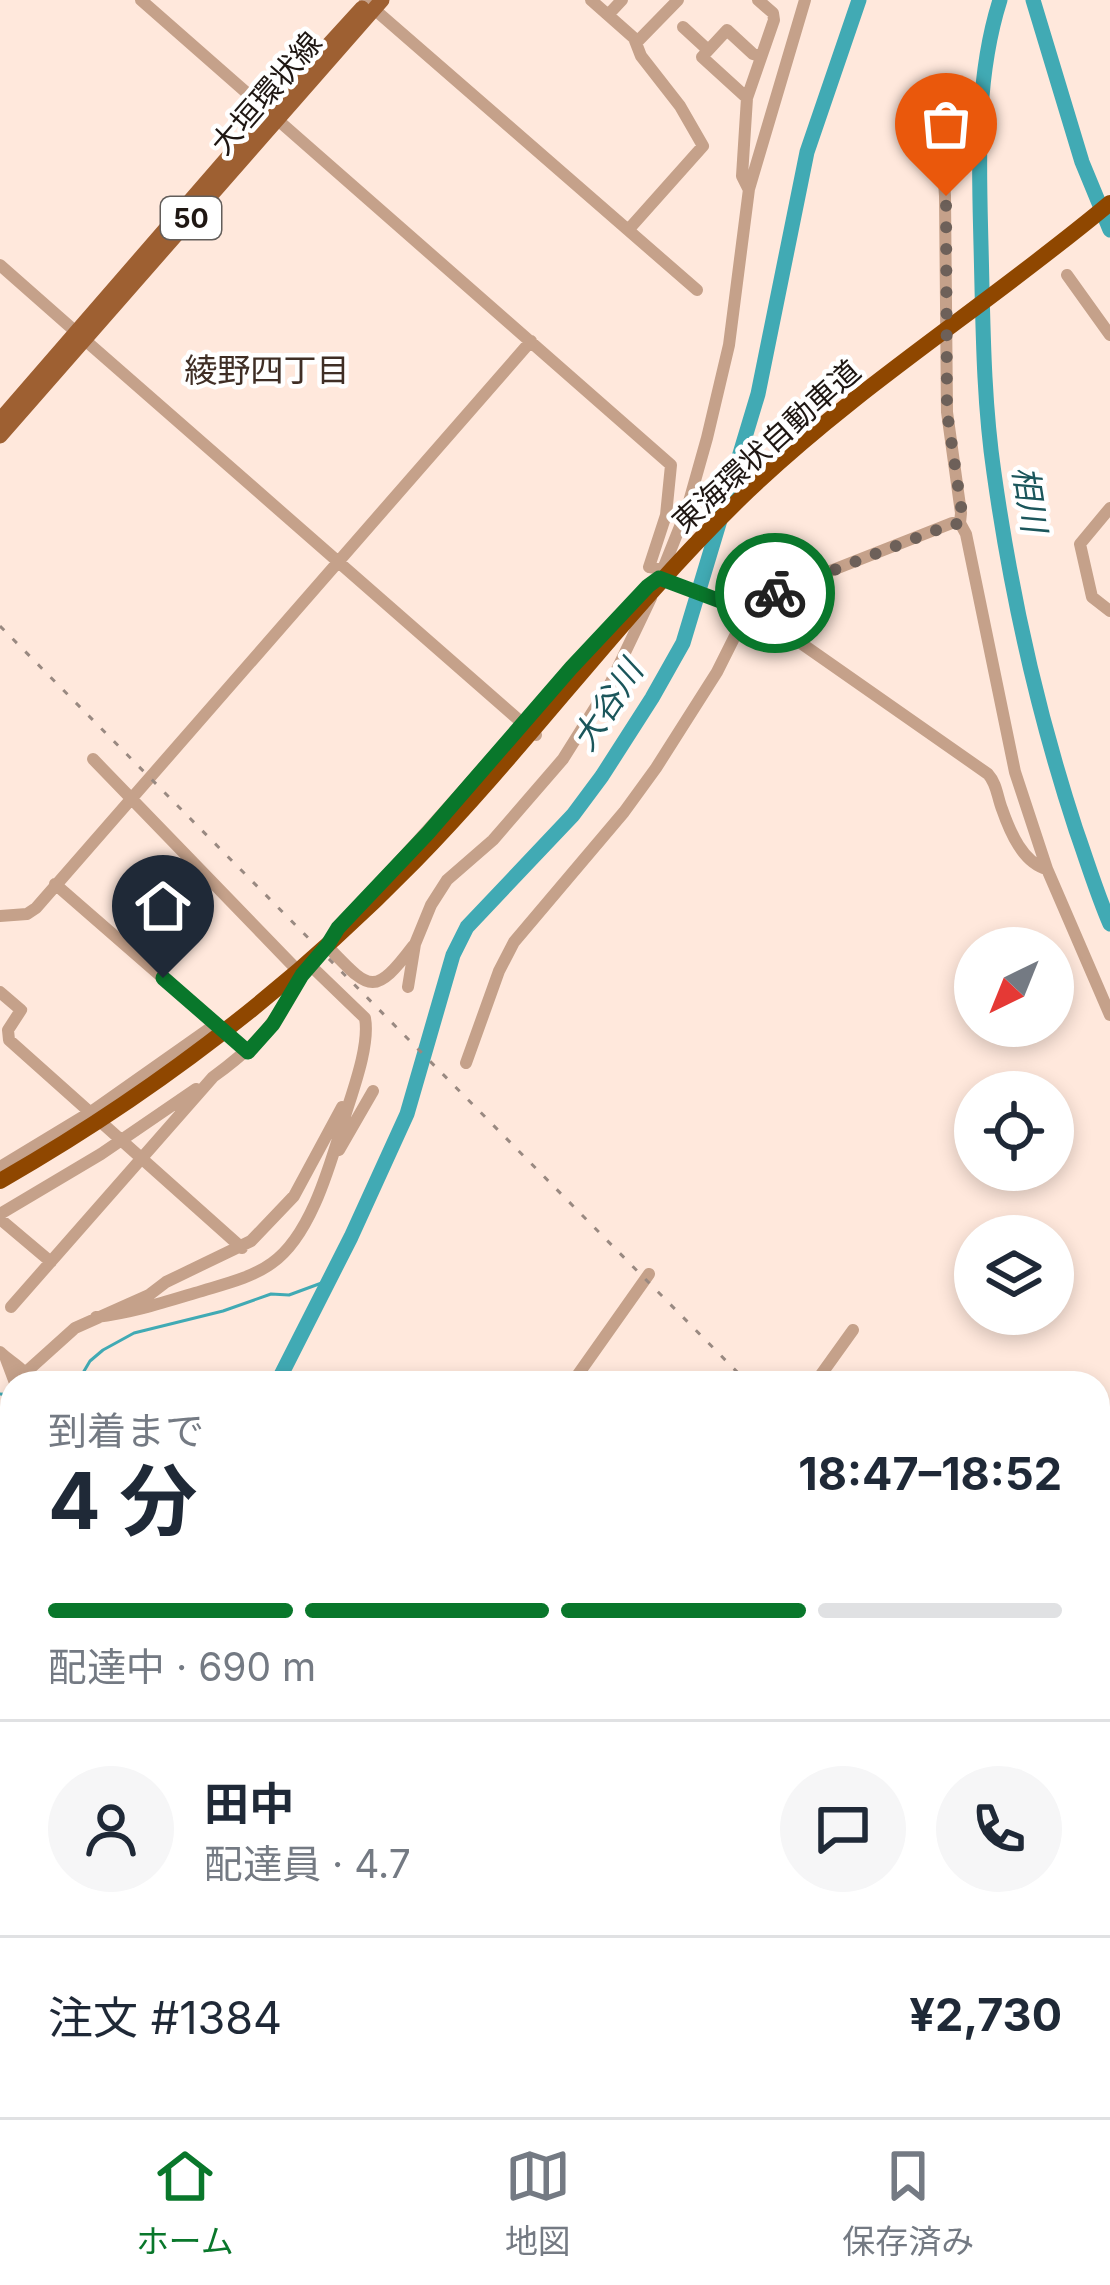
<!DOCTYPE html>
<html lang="ja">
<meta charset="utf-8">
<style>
:root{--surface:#fff;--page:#f6f6f7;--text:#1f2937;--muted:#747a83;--line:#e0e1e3;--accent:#09772b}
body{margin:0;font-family:Inter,"Noto Sans JP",sans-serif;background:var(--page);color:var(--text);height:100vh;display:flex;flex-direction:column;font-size:45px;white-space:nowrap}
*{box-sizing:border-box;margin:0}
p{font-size:39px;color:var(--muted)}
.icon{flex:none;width:66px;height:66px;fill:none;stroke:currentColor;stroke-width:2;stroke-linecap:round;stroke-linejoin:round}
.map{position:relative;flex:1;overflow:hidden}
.panel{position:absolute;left:0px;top:1371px;width:1110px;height:747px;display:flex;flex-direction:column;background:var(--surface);border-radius:36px 36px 0 0;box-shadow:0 6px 18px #0003}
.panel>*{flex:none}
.needle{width:78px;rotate:223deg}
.buttons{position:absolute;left:954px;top:927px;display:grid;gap:24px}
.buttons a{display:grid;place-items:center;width:120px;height:120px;border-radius:50%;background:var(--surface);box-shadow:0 6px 18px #0003;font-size:60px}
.pin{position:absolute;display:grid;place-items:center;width:102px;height:102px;color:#fff;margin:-123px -51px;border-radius:50% 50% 50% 0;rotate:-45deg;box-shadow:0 0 12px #0007}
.pin .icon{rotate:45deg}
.courier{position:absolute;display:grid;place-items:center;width:120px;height:120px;margin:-60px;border:9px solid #09772b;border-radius:50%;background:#fff;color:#222;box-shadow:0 3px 15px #0007}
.summary em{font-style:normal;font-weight:700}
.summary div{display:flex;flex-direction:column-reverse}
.summary{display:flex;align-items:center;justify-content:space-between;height:204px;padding:0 48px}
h1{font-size:78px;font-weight:700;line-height:90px}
.bar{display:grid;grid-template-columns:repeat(4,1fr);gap:18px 12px;align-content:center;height:144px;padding:0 48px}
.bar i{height:15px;border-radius:9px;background:var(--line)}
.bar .on{background:var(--accent)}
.bar p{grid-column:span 4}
.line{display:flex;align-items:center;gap:30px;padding:0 48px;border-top:3px solid var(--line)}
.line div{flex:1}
.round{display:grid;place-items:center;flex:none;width:126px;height:126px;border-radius:63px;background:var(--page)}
.menu{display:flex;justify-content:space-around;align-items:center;height:168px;border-top:3px solid var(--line);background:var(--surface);font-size:33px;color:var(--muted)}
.menu a{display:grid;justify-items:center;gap:6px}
.menu .on{color:var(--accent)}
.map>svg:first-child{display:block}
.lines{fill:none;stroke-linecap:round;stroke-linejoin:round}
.stream{stroke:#41aab4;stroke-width:3}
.river{stroke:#41aab4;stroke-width:15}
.minor{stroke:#c5a18a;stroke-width:12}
.major{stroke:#9e6032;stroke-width:15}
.rail{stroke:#998981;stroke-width:3;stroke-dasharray:6 12;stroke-linecap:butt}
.highway-bridge{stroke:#8f4700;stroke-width:16}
.done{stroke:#6d6059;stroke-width:12;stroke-dasharray:0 21.6}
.route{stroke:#09772b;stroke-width:15}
.labels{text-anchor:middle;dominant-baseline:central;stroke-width:9;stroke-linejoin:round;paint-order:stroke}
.shield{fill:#fff;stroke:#625d5a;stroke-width:3}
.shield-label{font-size:27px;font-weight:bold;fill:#1f1713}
.street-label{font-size:30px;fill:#1f1713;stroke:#fff}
.neighbourhood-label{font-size:33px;fill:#3f2e25;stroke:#fff}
.water-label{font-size:33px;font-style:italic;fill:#1b565b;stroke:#fff}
</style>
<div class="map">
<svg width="1110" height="2117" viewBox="0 0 1110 2117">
<rect width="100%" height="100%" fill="#ffe8dc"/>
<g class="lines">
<path class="stream" d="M 77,1383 L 90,1361 L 103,1350 L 134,1333 L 223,1311 L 271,1294 L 289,1295 L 327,1281
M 0,1394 L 12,1395"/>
<path class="river" d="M 1000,0 C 975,79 979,163 981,245 C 983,321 983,398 994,473 C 1011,594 1038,714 1076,830 C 1087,861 1097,894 1110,924
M 1033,0 L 1082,162 L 1110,230
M 277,1383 L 351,1237 L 407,1114 L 453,955 L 467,927 L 573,815 L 602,776 L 652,698 L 683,643 L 758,394 L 807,152 L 859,0
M 0,1964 L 12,1938"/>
<path class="minor" d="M 141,0 L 671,465 L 666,515 L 649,567 L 663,569
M 365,0 L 367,2
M 591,0 L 634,38 L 641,56 L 680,106 L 703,146 L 629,229
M 374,9 L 697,290
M 608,15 L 622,0
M 683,27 L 708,50
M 636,43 L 678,0
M 747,98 L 702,57 L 727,30 L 753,54 L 760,56
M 945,120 L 942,150 L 945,196 L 947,412 L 961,513 L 960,523 L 966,534 L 1015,772 L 1047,869 L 1110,1015
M 748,188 L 742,176 L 747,98 L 774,20 L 773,13 L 758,0
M 0,265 L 76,332
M 1067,275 L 1110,335
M 86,341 L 536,735
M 1110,508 L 1080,544 L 1092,597 L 1110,611
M 659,579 L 687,509 L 707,438 L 729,345 L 749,189 L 805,0
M 660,579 L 738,608 L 761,611 L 785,632 L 988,774 C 997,784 997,796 1002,809 C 1010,832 1023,863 1047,869
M 55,884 L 248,1052
M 354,910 C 452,808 540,698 638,596
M 0,916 L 27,914 L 36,908 L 531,341
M 323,952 L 327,946 C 369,989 373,999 413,946
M 408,987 L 415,944 L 431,905 L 447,880 L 493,840 L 563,759 L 610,684 L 651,598
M 0,992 L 21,1010 L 8,1030 L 9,1040 L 242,1248
M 466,1063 L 499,971 L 514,942 L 624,812 L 656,768 L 717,672 L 749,608 L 777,592 L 952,523 L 960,523
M 339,1150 L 373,1091
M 0,1167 L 91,1112 L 216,1024
M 0,1214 L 101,1154 L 196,1089
M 0,1219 L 51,1262
M 11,1307 L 213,1077 C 260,1043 273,1025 302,975 L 93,759
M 96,1317 C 131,1313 162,1303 195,1293 C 220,1285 250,1279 272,1263 C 312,1235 331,1161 345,1116 C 353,1090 370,1045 365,1018 L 311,966
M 0,1352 C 8,1360 17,1364 25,1373 L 75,1328 L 149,1295 L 166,1282 L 251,1241 L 294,1196 L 342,1107
M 6,1359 L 15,1383
M 572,1383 L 649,1274
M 815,1383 L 853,1330
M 12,1413 L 7,1419 L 12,1432
M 0,1499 L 12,1485
M 0,1711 L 12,1722
M 0,2038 L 12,2014
M 1098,2062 L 1110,2072
M 278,2106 L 292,2117
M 679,2106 L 697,2117
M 1044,2106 L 1058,2117
M 537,2117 L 545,2106"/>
<path class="major" d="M 0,420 L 267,112 L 362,8
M 0,436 L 382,0"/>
<path class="rail" d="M 0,626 L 748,1383
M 1098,1749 L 1110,1761"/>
<path class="highway-bridge" d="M 0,1181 C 152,1094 292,987 415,861 C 531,742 628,606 748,491 C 860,384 992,302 1110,203"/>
</g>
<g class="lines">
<path class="done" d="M 775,593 L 952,524 L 961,524 L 962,513 L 947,412 L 946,196"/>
<path class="route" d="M 163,978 L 248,1052 L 273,1024 L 302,975 L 327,946 L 338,928 L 428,833 L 571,668 L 648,586 L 659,578 L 739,608 L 748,608 L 775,593"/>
</g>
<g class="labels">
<rect class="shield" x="161" y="197" width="60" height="42" rx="9"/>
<g class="shield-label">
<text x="191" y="218">50</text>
</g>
<g class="street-label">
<text transform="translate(266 93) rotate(-49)">大垣環状線</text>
<text transform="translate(766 446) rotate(-42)">東海環状自動車道</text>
</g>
<g class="neighbourhood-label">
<text x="267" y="370">綾野四丁目</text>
</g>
<g class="water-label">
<text transform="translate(1030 499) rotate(81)">相川</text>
<text transform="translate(607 705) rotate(-57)">大谷川</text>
</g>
</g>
</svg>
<div class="buttons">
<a><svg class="needle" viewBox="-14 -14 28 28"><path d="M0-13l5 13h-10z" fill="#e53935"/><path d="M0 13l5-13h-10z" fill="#747a83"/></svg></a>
<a><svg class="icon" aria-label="locate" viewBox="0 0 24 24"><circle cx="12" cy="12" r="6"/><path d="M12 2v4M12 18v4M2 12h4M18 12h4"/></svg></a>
<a><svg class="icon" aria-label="layers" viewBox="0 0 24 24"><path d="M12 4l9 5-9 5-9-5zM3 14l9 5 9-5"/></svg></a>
</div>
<div class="pin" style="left:946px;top:196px;background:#ea580c"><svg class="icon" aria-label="bag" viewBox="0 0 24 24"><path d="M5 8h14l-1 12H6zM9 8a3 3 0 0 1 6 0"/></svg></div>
<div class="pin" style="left:163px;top:978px;background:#1f2937"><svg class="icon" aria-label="home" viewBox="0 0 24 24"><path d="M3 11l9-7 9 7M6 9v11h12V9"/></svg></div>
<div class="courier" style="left:775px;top:593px"><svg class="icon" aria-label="bike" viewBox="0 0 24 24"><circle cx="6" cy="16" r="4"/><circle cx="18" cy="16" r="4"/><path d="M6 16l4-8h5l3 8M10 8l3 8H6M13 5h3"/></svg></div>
<section class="panel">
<div class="summary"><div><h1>4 分</h1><p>到着まで</p></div><em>18:47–18:52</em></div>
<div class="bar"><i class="on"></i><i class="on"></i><i class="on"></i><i></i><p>配達中 · 690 m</p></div>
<div class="line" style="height:216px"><a class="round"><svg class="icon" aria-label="person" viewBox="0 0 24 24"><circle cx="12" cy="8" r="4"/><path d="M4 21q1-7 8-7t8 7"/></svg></a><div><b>田中</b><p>配達員 · 4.7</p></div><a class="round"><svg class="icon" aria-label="chat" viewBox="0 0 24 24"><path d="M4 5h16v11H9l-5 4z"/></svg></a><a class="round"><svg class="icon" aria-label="phone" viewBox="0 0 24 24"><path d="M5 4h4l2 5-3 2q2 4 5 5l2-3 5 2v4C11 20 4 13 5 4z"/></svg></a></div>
<div class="line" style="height:156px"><div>注文 #1384</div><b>¥2,730</b></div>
</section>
</div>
<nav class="menu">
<a class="on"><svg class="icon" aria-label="home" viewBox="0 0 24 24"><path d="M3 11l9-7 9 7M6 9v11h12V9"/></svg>ホーム</a>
<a><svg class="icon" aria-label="map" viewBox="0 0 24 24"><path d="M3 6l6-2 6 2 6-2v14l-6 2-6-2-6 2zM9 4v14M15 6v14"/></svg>地図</a>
<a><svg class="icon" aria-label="saved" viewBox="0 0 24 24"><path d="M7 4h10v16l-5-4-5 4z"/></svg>保存済み</a>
</nav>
